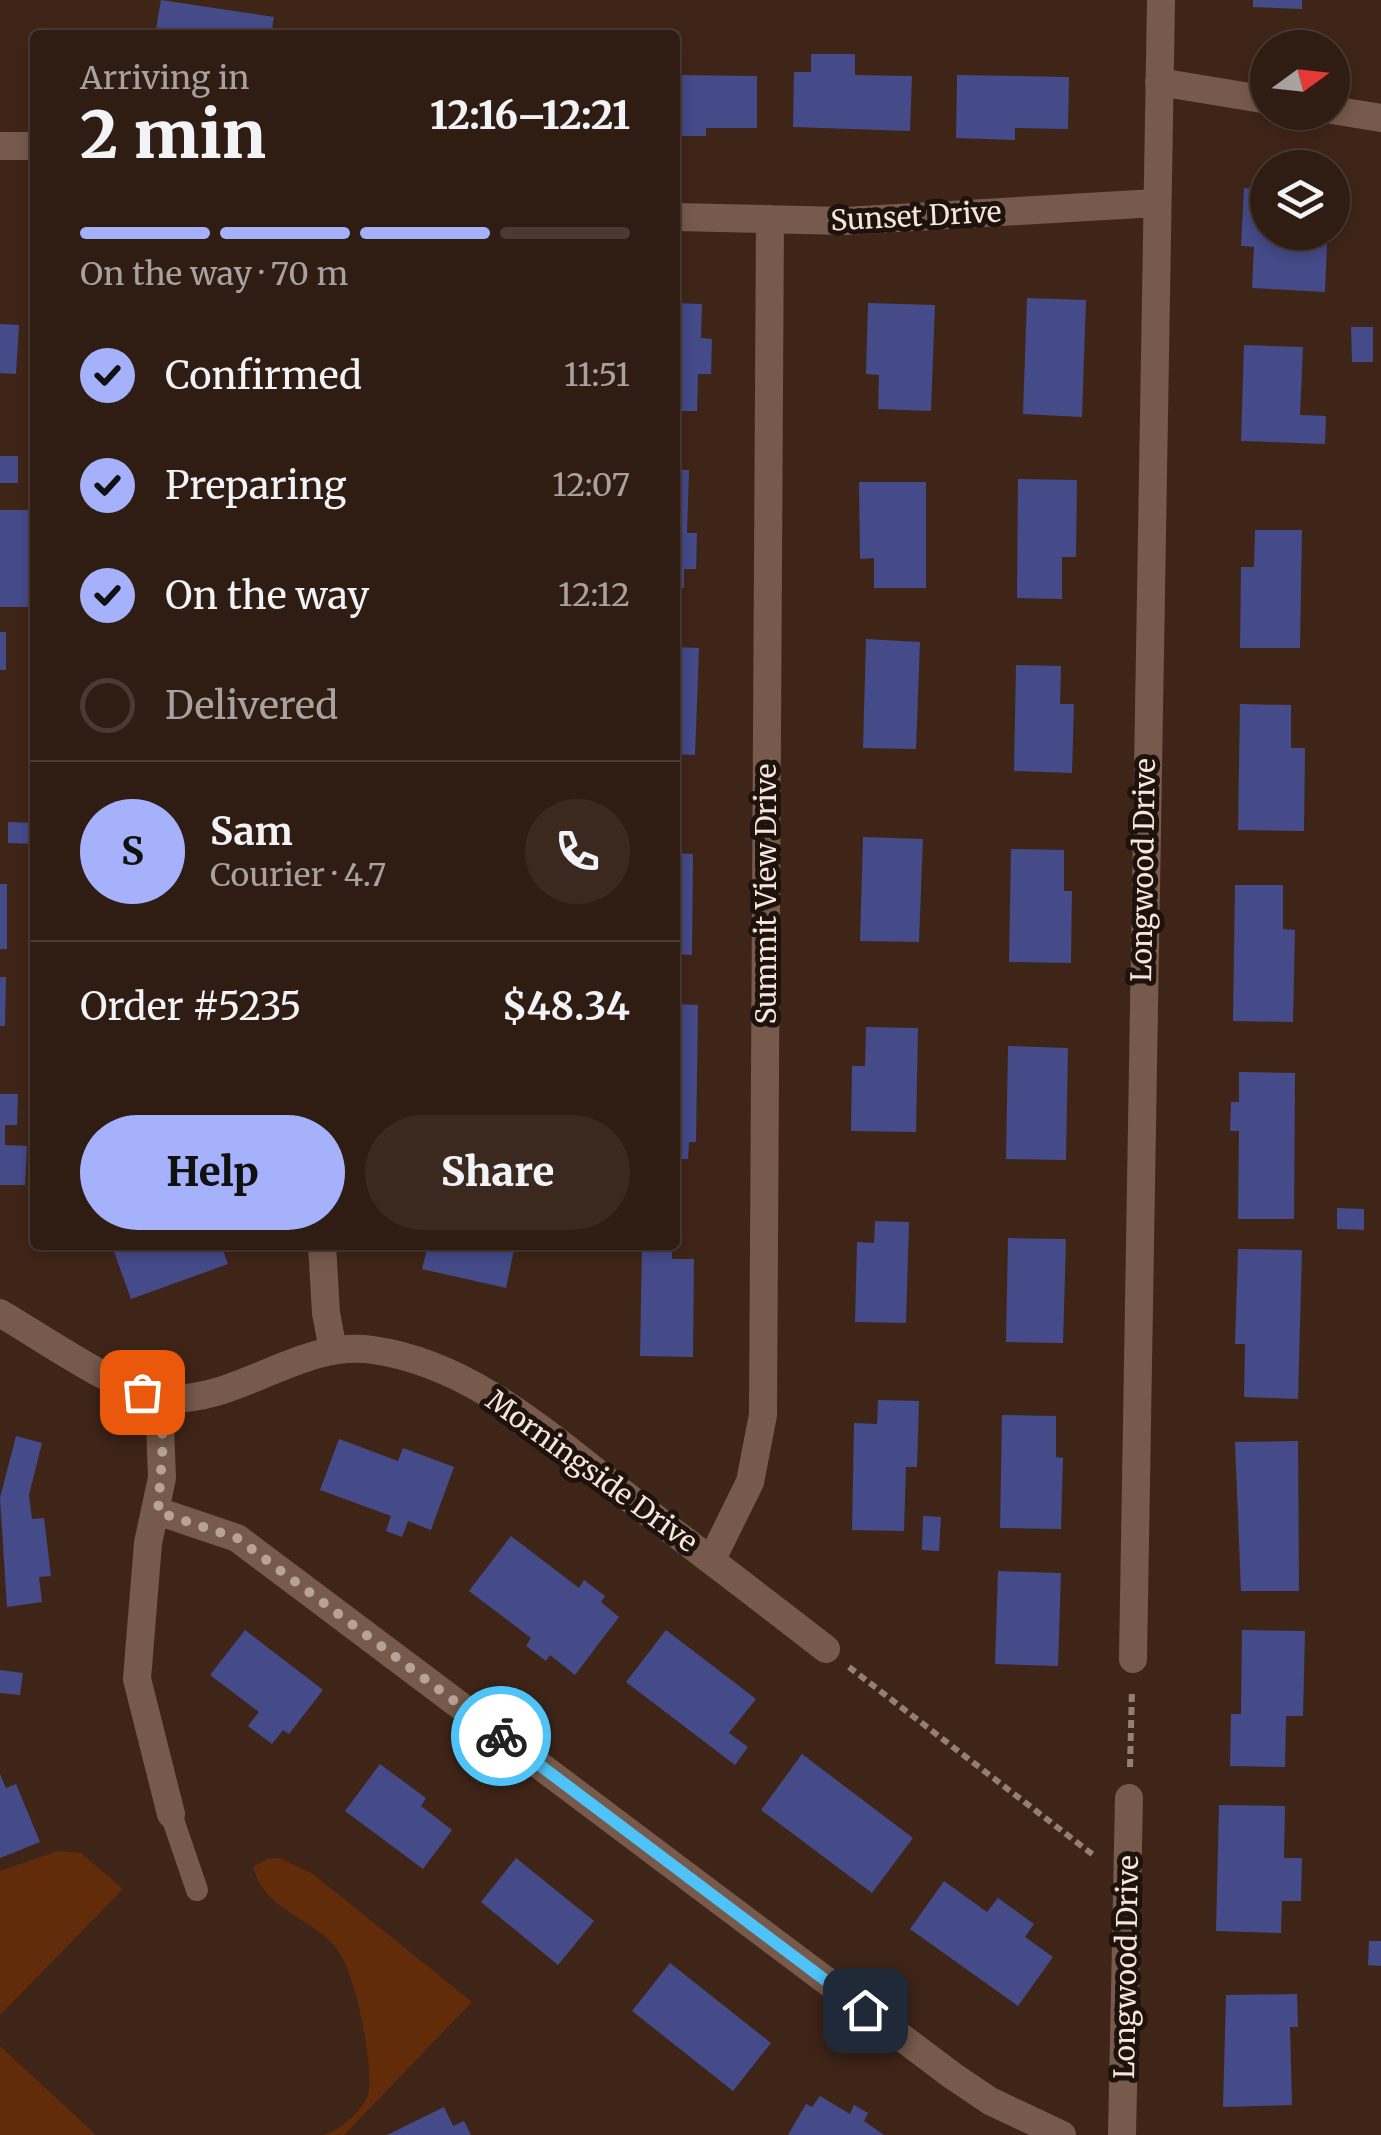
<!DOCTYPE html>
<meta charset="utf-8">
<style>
:root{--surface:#2f1c12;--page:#3b2920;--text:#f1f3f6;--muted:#a7a19f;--line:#4a3a32;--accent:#a6b1fc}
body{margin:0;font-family:Merriweather,serif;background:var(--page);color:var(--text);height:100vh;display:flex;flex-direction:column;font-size:38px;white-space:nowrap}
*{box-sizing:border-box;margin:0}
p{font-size:32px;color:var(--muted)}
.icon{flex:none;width:55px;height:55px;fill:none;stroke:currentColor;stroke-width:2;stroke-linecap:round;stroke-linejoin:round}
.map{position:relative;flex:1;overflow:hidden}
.sheet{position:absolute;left:30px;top:30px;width:650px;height:1220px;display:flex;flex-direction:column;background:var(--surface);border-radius:10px;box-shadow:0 5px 15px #0003,0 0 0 2px var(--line)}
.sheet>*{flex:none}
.needle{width:65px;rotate:75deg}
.buttons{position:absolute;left:1250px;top:30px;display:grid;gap:20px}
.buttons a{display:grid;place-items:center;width:100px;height:100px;border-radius:50%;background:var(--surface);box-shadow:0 5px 15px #0003,0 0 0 2px var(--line);font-size:50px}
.pin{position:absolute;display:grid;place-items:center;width:85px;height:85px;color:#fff;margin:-42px;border-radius:20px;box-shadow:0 5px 15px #0006}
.courier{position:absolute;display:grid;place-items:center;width:100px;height:100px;margin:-50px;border:8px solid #4fc3f7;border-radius:50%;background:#fff;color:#222;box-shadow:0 2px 12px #0007}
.summary em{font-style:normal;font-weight:800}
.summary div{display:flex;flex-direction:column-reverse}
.summary{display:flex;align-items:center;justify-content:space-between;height:170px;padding:0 50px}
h1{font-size:65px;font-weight:800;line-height:75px}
.bar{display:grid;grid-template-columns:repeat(4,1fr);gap:15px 10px;align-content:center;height:120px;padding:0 50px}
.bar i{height:12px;border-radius:8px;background:var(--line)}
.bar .on{background:var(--accent)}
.bar p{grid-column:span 4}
.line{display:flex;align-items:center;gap:25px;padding:0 50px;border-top:2px solid var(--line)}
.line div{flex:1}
.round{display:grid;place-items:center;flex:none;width:105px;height:105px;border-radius:52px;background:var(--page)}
ol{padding:0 50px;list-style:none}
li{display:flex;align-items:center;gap:30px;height:110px}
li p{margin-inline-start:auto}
li .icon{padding:10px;border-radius:50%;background:var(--accent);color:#111;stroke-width:4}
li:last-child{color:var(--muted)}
li i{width:55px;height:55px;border:5px solid var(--line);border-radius:50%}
.primary-button{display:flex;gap:20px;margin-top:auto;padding:20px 50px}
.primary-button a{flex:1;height:115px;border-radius:60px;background:var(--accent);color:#111;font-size:40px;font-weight:800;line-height:115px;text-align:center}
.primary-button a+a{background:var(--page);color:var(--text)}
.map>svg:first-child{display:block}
.green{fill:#622b09}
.building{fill:#454a89}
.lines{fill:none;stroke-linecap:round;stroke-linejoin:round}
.path{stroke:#947f73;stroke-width:6;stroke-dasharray:8 5;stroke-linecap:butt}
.service{stroke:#775a4b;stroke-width:22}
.minor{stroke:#775a4b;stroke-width:28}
.done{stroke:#b6a297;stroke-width:10;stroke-dasharray:0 18}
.route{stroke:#4fc3f7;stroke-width:12}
.labels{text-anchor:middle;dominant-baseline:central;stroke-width:10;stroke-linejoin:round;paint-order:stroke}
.street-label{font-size:28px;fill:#f6e5dc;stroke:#1d120c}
</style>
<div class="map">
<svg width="1381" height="2135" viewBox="0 0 1381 2135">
<rect width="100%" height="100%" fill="#3f2518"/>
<path class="green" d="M 58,1851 L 81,1853 L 123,1889 L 0,2015 L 0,1871 Z
M 279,1858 L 313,1874 L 472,2002 L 344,2135 L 323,2135 C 341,2130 368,2108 369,2088 C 371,2055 357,1980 339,1952 C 314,1916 266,1914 253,1867 L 267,1859 Z
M 0,2046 L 95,2134 L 95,2135 L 0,2135 Z"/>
<path class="building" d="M 161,0 L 274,17 L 271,35 L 155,35 Z
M 1253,0 L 1302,0 L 1302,9 L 1253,7 Z
M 811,54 L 855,54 L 855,75 L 912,76 L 910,131 L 793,127 L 794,72 L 811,72 Z
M 675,75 L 757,76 L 757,128 L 706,128 L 706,136 L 675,136 Z
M 957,75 L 1069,77 L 1068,129 L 1015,128 L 1015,140 L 956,138 Z
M 1244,188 L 1268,190 L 1268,232 L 1304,232 L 1304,241 L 1327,242 L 1325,292 L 1252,288 L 1254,247 L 1241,246 Z
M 1027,298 L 1086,300 L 1082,417 L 1023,414 Z
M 675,303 L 702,304 L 701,338 L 712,339 L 711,374 L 698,374 L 697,411 L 675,411 Z
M 868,303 L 935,305 L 931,411 L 878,409 L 879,375 L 866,374 Z
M 0,324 L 19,325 L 16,374 L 0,373 Z
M 1351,327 L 1373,327 L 1373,362 L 1352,362 Z
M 1244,345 L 1303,347 L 1300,415 L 1326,416 L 1325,444 L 1241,441 Z
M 0,456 L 18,456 L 18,483 L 0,483 Z
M 675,470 L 689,470 L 687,533 L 697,533 L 696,569 L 684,569 L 684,588 L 675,588 Z
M 1018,479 L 1077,480 L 1076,557 L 1062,557 L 1062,599 L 1017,598 Z
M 859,482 L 926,482 L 926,588 L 874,588 L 874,558 L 860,559 Z
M 0,510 L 35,510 L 31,607 L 0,607 Z
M 1255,530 L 1302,530 L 1300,648 L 1240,648 L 1241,567 L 1254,567 Z
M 0,632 L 6,632 L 6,670 L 0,670 Z
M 866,639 L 920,642 L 916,749 L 863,748 Z
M 675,647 L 699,648 L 695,755 L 675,754 Z
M 1016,665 L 1061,666 L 1060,704 L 1074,704 L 1072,773 L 1014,771 Z
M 1240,704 L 1291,705 L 1291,748 L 1305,748 L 1304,831 L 1238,830 Z
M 8,822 L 35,823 L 35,844 L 8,843 Z
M 863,837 L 923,839 L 919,942 L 860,941 Z
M 1011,849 L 1064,850 L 1064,891 L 1072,891 L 1071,963 L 1009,962 Z
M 675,853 L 693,854 L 692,955 L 675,954 Z
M 0,884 L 7,884 L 7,949 L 0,949 Z
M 1235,885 L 1283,885 L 1283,929 L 1295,930 L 1293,1022 L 1233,1021 Z
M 0,977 L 6,977 L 5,1026 L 0,1026 Z
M 675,1004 L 698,1005 L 696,1142 L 689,1142 L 688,1159 L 675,1159 Z
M 866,1027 L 918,1028 L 916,1132 L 851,1131 L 852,1066 L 865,1066 Z
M 1008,1046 L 1068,1048 L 1066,1160 L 1006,1159 Z
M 1239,1072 L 1295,1073 L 1294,1219 L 1238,1219 L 1239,1131 L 1230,1131 L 1231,1102 L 1239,1102 Z
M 0,1094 L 18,1094 L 17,1125 L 5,1125 L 5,1145 L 27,1146 L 25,1185 L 0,1185 Z
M 1337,1208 L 1364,1209 L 1364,1230 L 1337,1229 Z
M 875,1221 L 909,1222 L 906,1323 L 855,1322 L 857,1242 L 874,1243 Z
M 1008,1238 L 1066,1239 L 1063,1343 L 1006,1342 Z
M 123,1245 L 221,1245 L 228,1264 L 131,1299 L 113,1249 Z
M 428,1245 L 515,1245 L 506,1288 L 422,1269 Z
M 642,1245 L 672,1245 L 672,1259 L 694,1259 L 693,1357 L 640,1356 Z
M 1238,1249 L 1302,1250 L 1298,1399 L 1244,1397 L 1245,1344 L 1235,1344 Z
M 878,1400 L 919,1401 L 917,1467 L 906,1467 L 904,1531 L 852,1530 L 854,1423 L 877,1424 Z
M 1002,1415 L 1056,1416 L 1056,1457 L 1063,1458 L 1061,1529 L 1000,1528 Z
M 16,1436 L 42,1443 L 29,1495 L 32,1519 L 44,1518 L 51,1576 L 39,1577 L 42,1602 L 7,1607 L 0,1498 Z
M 339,1439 L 398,1461 L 403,1448 L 454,1467 L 431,1530 L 408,1521 L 402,1537 L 386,1531 L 391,1516 L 320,1490 Z
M 1298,1441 L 1299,1591 L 1241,1591 L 1235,1442 Z
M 923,1516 L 941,1517 L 939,1551 L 922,1550 Z
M 511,1536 L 579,1588 L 584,1580 L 605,1596 L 601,1602 L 619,1617 L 575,1675 L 550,1655 L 546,1661 L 526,1646 L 531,1638 L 469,1591 Z
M 998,1571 L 1061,1573 L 1058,1666 L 995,1664 Z
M 245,1630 L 323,1690 L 289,1734 L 283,1730 L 272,1744 L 248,1726 L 259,1712 L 210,1675 Z
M 666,1630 L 756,1699 L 729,1733 L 748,1747 L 735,1765 L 626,1682 Z
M 1242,1630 L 1305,1631 L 1303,1716 L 1286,1716 L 1285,1767 L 1230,1766 L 1231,1714 L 1241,1714 Z
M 0,1670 L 23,1673 L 20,1695 L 0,1693 Z
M 802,1754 L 913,1838 L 872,1893 L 761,1810 Z
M 380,1764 L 426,1798 L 421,1806 L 452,1830 L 423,1869 L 345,1811 Z
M 0,1774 L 6,1788 L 16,1784 L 40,1842 L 0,1858 Z
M 1219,1805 L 1285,1806 L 1284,1858 L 1302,1858 L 1301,1901 L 1282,1901 L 1281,1933 L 1216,1931 Z
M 516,1858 L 594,1921 L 558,1965 L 481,1902 Z
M 944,1881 L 987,1912 L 998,1898 L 1034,1924 L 1025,1937 L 1053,1957 L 1018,2006 L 910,1929 Z
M 1369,1941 L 1381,1941 L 1381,1966 L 1368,1965 Z
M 670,1963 L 771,2043 L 733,2091 L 632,2011 Z
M 1297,1994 L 1298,2027 L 1290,2027 L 1292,2105 L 1223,2107 L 1226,1995 Z
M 820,2096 L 850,2114 L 854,2105 L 868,2113 L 864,2121 L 884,2135 L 788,2135 L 806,2104 L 812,2107 Z
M 444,2107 L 453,2126 L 464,2121 L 471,2135 L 387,2135 Z"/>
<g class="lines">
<path class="path" d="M 849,1667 L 1096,1857
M 1130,1767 L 1132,1689"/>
<path class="service" d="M 171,1814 L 197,1890"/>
<path class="minor" d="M 1159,82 L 1268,100
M 1332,110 L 1381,118
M 0,146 L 35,146
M 675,217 L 845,221 L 1156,203
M 322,1245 L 326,1313 L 333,1350
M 0,1313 C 38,1335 121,1393 161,1398 C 236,1406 298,1339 373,1350 C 474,1364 555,1441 633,1501 C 697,1550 762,1599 826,1649
M 159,1398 L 162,1478 L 148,1543 L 137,1679 L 171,1814
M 157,1511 L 237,1538 L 953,2076 L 990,2101 L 1062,2135
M 712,1559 L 750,1482 L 763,1415 L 770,219
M 1133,1659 L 1161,0
M 1122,2135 L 1129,1798"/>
</g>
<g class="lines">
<path class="done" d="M 142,1392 L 159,1398 L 163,1442 L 158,1512 L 237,1538 L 501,1736"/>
<path class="route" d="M 501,1736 L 865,2010"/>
</g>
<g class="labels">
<g class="street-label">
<text transform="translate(916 216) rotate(-3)">Sunset Drive</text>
<text transform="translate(1143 870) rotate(-89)">Longwood Drive</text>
<text transform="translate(766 894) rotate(-90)">Summit View Drive</text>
<text transform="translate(592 1471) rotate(36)">Morningside Drive</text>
<text transform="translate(1126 1967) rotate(-89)">Longwood Drive</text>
</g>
</g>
</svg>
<div class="buttons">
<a><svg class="needle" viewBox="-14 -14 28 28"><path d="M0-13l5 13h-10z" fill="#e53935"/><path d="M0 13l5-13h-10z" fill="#a7a19f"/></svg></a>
<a><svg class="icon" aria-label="layers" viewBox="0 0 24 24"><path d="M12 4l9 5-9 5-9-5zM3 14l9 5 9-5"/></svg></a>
</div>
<div class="pin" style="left:142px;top:1392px;background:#ea580c"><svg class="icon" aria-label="bag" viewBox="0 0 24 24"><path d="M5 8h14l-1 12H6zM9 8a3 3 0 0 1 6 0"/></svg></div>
<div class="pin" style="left:865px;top:2010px;background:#1f2937"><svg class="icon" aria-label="home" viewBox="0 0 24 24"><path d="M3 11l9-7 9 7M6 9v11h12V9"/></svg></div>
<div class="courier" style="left:501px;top:1736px"><svg class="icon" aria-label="bike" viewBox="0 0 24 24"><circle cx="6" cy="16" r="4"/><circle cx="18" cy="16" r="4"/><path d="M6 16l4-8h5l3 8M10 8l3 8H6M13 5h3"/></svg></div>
<section class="sheet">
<div class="summary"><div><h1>2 min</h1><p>Arriving in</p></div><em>12:16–12:21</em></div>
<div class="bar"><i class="on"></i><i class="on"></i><i class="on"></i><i></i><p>On the way · 70 m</p></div>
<ol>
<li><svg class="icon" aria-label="check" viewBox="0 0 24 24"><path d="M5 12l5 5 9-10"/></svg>Confirmed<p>11:51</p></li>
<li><svg class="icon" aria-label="check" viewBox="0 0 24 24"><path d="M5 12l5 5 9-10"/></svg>Preparing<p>12:07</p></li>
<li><svg class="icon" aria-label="check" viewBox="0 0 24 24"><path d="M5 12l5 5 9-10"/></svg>On the way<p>12:12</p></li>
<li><i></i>Delivered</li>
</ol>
<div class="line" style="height:180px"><b class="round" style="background:var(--accent);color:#111">S</b><div><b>Sam</b><p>Courier · 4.7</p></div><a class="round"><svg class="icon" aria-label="phone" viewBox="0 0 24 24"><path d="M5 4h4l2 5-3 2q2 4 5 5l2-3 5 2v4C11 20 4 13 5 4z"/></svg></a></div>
<div class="line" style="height:130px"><div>Order #5235</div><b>$48.34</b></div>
<div class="primary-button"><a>Help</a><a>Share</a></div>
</section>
</div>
